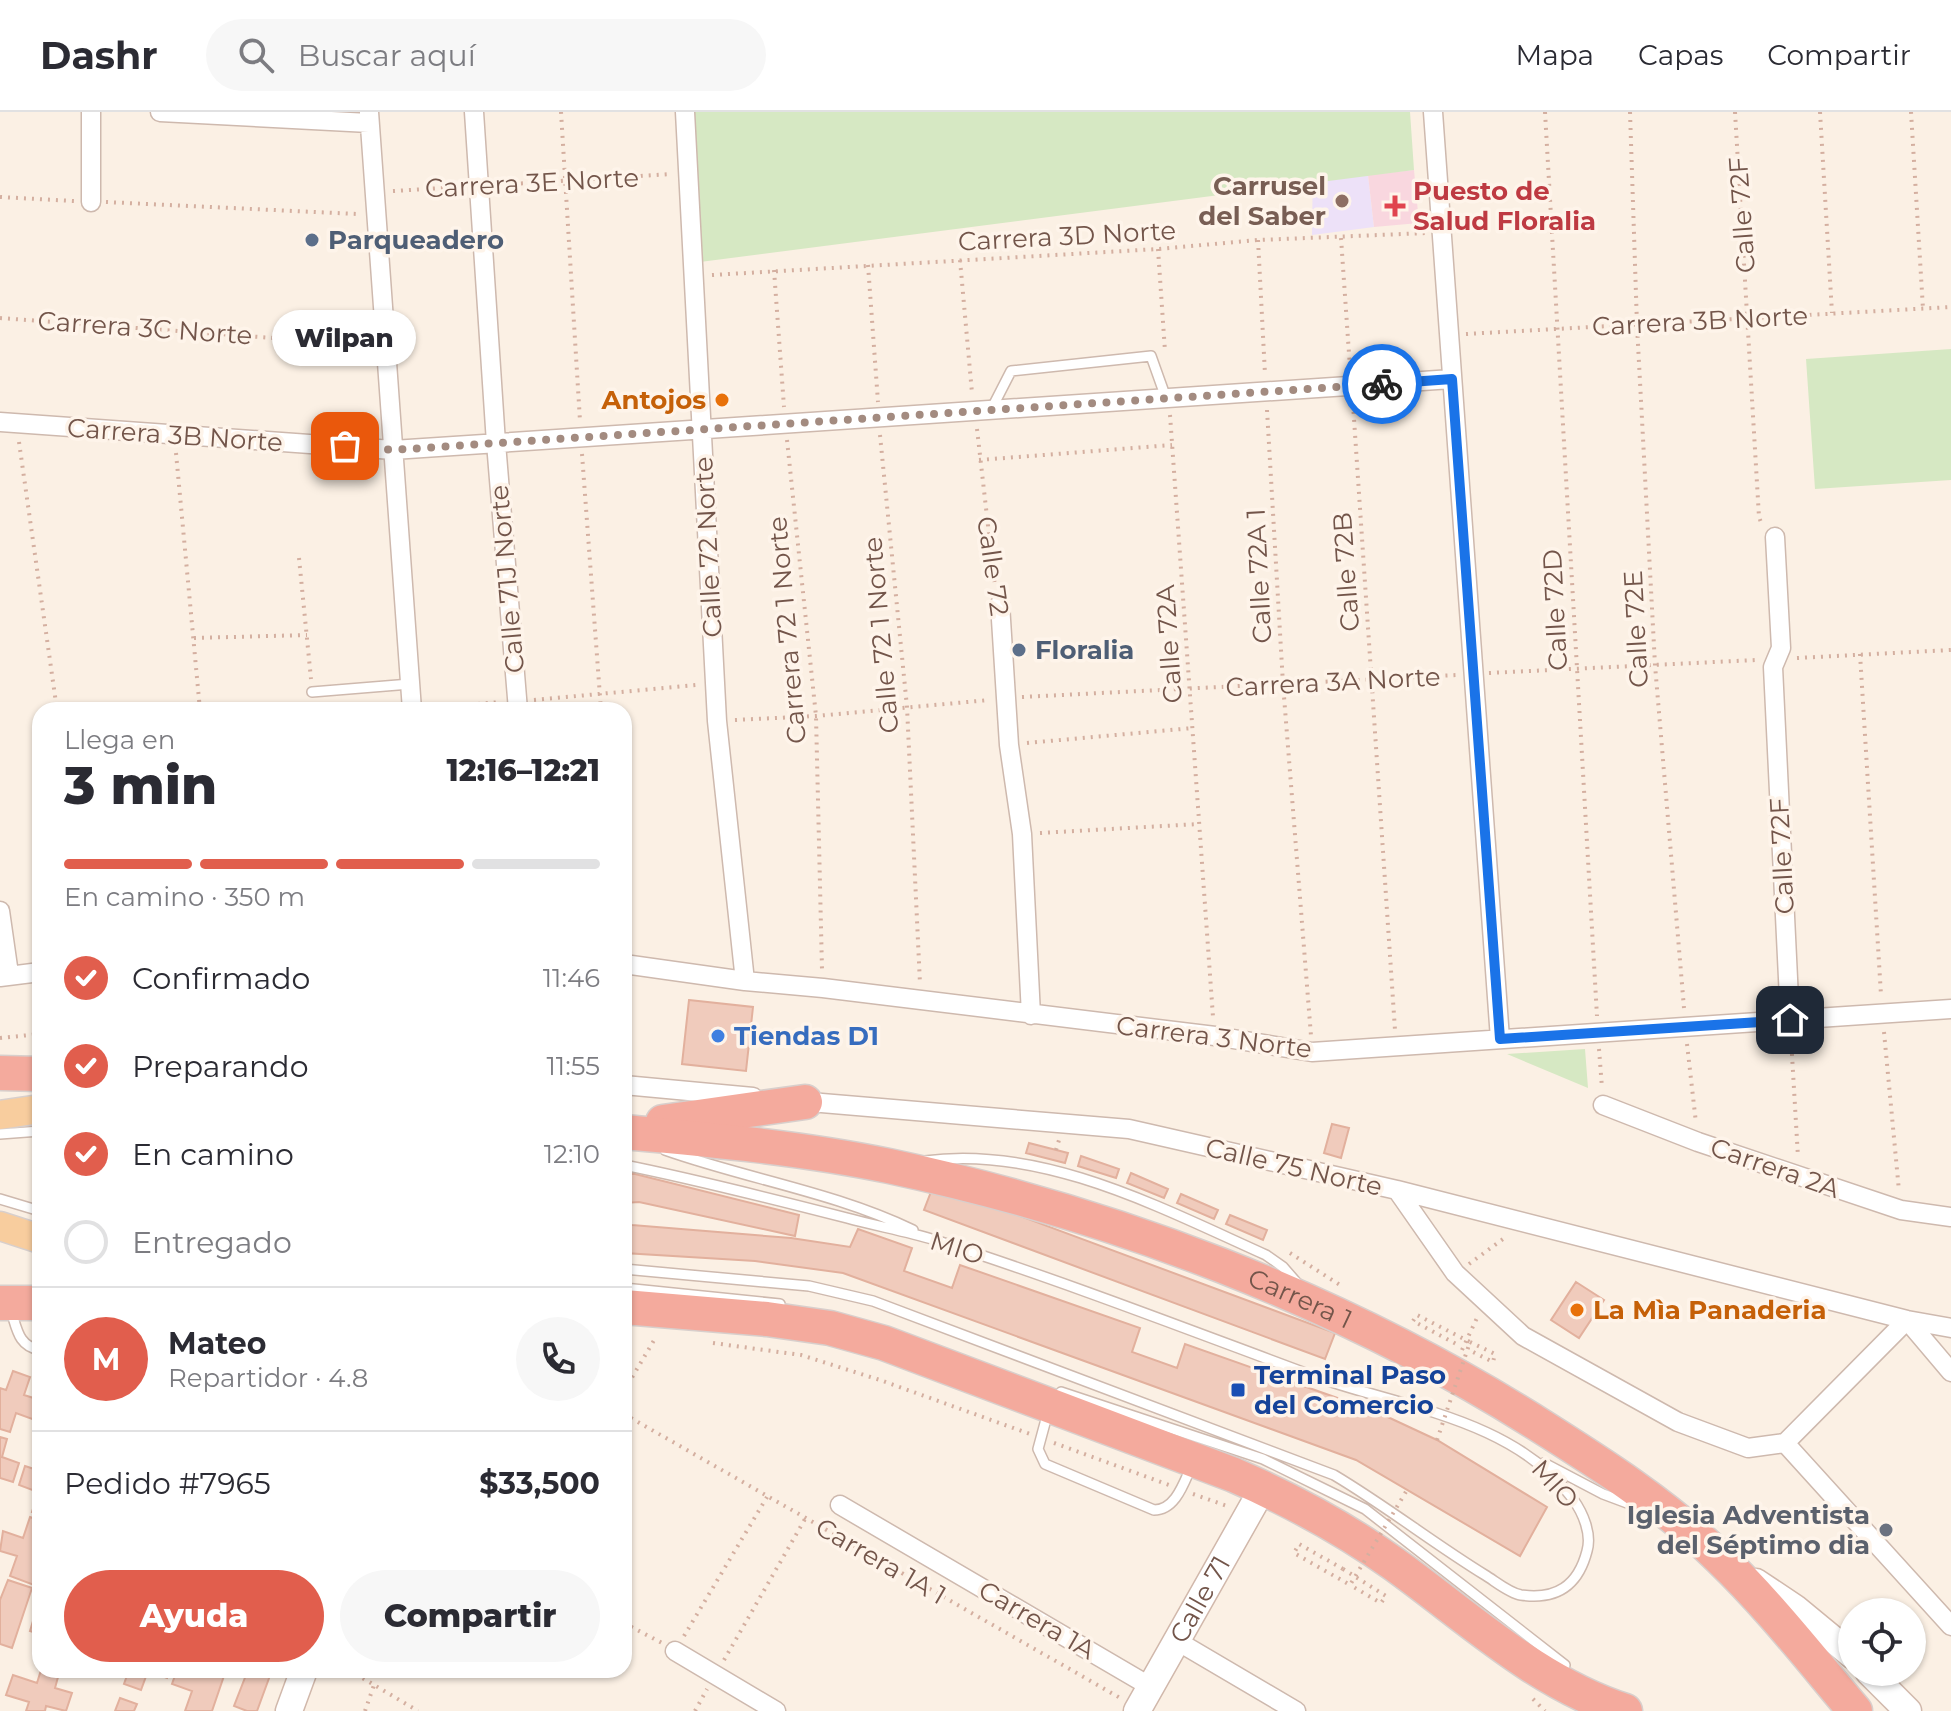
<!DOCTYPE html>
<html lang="es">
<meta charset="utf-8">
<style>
:root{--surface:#fff;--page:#f7f7f7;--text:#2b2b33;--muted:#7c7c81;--line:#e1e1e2;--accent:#e15e4d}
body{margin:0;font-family:Montserrat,sans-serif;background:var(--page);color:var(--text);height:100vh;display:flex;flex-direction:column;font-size:30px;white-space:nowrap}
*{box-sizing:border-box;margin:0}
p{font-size:26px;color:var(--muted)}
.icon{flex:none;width:44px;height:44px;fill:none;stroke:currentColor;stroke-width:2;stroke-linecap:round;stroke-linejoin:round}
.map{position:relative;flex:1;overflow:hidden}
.sheet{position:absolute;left:32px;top:590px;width:600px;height:976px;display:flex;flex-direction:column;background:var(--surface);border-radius:24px;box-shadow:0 2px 6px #0004}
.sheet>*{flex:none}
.controls{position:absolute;left:1838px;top:1486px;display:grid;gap:16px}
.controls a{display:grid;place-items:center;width:88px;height:88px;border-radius:50%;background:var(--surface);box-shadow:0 2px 6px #0004;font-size:40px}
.pin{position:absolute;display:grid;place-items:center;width:68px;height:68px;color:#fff;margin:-34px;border-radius:16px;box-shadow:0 4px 12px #0006}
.courier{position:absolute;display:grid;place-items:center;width:80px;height:80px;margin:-40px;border:6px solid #1a73e8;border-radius:50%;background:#fff;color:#222;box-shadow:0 2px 10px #0007}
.bubble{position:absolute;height:56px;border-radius:28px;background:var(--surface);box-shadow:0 2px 6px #0004;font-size:26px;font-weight:800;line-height:56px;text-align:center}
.summary em{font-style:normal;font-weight:800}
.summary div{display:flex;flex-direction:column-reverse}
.summary{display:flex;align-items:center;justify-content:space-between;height:136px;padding:0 32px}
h1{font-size:52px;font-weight:800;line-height:60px}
.bar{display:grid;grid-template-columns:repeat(4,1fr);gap:12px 8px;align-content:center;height:96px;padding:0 32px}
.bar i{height:10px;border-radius:6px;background:var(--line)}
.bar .active{background:var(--accent)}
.bar p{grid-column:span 4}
.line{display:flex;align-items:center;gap:20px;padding:0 32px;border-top:2px solid var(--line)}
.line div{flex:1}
.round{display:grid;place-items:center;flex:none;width:84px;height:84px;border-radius:42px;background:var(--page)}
ol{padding:0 32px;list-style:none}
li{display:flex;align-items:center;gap:24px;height:88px}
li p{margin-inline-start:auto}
li .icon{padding:8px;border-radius:50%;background:var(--accent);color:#fff;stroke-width:4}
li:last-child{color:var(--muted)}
li i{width:44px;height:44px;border:4px solid var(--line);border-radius:50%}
.button{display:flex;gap:16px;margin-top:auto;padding:16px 32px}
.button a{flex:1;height:92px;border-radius:48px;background:var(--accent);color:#fff;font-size:32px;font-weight:800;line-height:92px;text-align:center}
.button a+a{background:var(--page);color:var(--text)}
header{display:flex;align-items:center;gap:48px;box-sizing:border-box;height:112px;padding:0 40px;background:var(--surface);border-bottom:2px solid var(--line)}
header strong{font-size:38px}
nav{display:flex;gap:44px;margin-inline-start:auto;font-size:28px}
.search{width:560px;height:72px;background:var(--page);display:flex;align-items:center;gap:20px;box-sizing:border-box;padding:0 28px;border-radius:44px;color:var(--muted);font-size:30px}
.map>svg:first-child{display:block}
.education{fill:#ede1f8}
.medical{fill:#f9d7df}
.green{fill:#d6e8c3}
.building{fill:#f0cbbc;stroke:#e2b09d;stroke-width:2}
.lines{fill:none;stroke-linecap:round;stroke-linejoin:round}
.lane-casing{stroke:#ceb9ae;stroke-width:12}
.street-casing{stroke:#ceb9ae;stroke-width:21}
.secondary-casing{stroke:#d1b8ab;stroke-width:29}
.primary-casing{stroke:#d8cfcc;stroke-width:31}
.highway-casing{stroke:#d8cfcc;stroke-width:37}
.path{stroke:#d4afa0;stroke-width:4;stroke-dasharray:2 6;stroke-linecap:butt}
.lane{stroke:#fff;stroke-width:9}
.street{stroke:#fff;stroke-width:18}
.secondary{stroke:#fff;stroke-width:26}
.primary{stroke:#f8cd9e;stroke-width:28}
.highway{stroke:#f4aa9d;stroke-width:34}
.path-bridge{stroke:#d4afa0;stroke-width:4;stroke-dasharray:2 6;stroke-linecap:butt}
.done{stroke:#a38b80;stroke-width:8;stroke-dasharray:0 14.4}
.route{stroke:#1a73e8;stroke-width:10}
.education-dot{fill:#8d6e63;stroke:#fef4ea;stroke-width:3}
.health-dot{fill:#e0444e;stroke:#fef4ea;stroke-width:3}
.service-dot{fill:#5c6f8a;stroke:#fef4ea;stroke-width:3}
.food-dot{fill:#e8710a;stroke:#fef4ea;stroke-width:3}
.shop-dot{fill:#3f7fe0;stroke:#fef4ea;stroke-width:3}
.transit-dot{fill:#1a4fb4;stroke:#fef4ea;stroke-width:3}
.worship-dot{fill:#6b7280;stroke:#fef4ea;stroke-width:3}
.labels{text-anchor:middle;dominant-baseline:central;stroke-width:7;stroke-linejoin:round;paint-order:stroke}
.street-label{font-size:26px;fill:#73554a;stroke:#fef4ea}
.education-label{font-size:26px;font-weight:bold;fill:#785e54;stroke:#fef4ea;text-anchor:end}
.health-label{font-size:26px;font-weight:bold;fill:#be3a42;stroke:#fef4ea;text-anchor:start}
.service-label{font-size:26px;font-weight:bold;fill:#4e5e75;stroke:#fef4ea;text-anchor:start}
.food-label{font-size:26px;font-weight:bold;fill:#c56008;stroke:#fef4ea;text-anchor:end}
.shop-label{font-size:26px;font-weight:bold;fill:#366cbe;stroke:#fef4ea;text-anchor:start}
.transit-label{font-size:26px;font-weight:bold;fill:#164399;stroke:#fef4ea;text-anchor:start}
.worship-label{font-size:26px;font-weight:bold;fill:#5b616d;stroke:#fef4ea;text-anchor:end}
</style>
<header>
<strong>Dashr</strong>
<div class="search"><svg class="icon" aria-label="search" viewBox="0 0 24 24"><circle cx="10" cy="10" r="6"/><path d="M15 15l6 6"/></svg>Buscar aquí</div>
<nav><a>Mapa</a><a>Capas</a><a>Compartir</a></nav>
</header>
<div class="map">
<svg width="1951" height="1599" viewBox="0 0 1951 1599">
<rect width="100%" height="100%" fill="#fbf0e4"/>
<path class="education" d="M 1313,47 L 1414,58 L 1368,63 L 1374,115 L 1312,123 Z"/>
<path class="medical" d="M 1414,58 L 1419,111 L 1374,115 L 1368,63 Z"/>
<path class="green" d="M 692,0 L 1410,0 L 1414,58 L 700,150 Z
M 1951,237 L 1951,368 L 1815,377 L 1806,247 Z
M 1585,937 L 1588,976 L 1507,942 Z"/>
<path class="building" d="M 689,888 L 753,895 L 746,959 L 682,952 Z
M 1332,1012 L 1349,1016 L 1341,1046 L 1324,1041 Z
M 1029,1031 L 1068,1041 L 1065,1051 L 1026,1041 Z
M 1081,1044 L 1119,1057 L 1116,1066 L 1078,1054 Z
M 1131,1061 L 1168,1077 L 1164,1086 L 1127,1071 Z
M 624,1062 L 635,1062 L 799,1103 L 795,1124 L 639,1090 L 624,1091 Z
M 934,1072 L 1335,1221 L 1325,1247 L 924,1098 Z
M 1181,1082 L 1218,1098 L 1214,1107 L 1177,1091 Z
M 1230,1103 L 1267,1118 L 1263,1128 L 1226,1112 Z
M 624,1110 L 632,1113 L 791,1126 L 850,1135 L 858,1117 L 912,1136 L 904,1159 L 952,1176 L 960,1153 L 1140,1216 L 1132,1240 L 1177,1256 L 1185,1232 L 1377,1300 L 1437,1328 L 1547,1395 L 1520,1444 L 1356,1348 L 843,1161 L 755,1149 L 624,1141 Z
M 1576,1170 L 1604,1188 L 1579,1226 L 1551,1208 Z
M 13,1259 L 30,1265 L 24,1283 L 40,1288 L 40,1293 L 35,1308 L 16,1301 L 10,1320 L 0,1317 L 0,1276 L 6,1278 Z
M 0,1325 L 7,1327 L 2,1345 L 19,1351 L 13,1370 L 0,1366 Z
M 25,1354 L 40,1359 L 40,1402 L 32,1400 L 38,1380 L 19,1373 Z
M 30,1405 L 40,1409 L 40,1455 L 34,1473 L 10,1464 L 17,1444 L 0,1439 L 3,1419 L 23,1426 Z
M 8,1468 L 32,1476 L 12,1536 L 0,1532 L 0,1488 Z
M 36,1499 L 40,1501 L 40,1522 L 30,1519 Z
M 41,1558 L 60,1558 L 55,1576 L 72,1581 L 66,1599 L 46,1594 L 45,1599 L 26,1599 L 29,1590 L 6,1583 L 13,1563 L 37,1571 Z
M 129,1558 L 169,1558 L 167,1566 L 148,1559 L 141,1578 L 124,1572 Z
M 177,1558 L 226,1558 L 212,1599 L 185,1599 L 192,1579 L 172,1572 Z
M 248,1558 L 272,1558 L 257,1599 L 247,1599 L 234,1594 Z
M 120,1586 L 137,1592 L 134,1599 L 115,1599 Z"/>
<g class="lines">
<defs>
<path id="lane" d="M 991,298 L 1011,259 L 1151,244 L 1166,286
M 312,580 L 410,572
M 0,1022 L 40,1019
M 665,1038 C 747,1067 834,1080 913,1118
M 925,1049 C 1043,1033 1161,1096 1266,1143 L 1283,1155 L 1297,1171
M 624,1053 C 699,1068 773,1087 847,1106 C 876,1114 906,1119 935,1128 C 1060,1168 1184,1216 1308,1262 C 1397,1295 1512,1305 1573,1387 C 1583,1401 1592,1422 1587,1439 C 1578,1474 1556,1488 1521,1483 C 1509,1481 1495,1469 1485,1463 C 1433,1431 1386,1394 1334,1363 L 873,1189 L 809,1174 L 624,1157
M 0,1087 L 40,1099
M 624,1176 L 780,1192
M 10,1196 C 17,1215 17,1234 40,1238
M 1061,1280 L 1263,1347 L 1365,1397 L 1565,1553
M 1048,1300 L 1038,1337 L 1045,1352 L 1154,1398 C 1176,1398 1184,1370 1192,1353
M 1544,1351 L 1603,1382 L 1635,1394"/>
<path id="street" d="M 160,0 L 369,11
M 369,0 L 412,598
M 474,0 L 496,331 L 518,598
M 685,0 L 717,609 L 745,869
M 1433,0 L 1500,927
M 91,90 L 91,0
M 0,310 L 393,338 L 1452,267
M 1775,425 L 1781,536 L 1773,555 L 1790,908
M 1000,492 L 1009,633 L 1022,722 L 1031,903
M 0,799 L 9,862
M 624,852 L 745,869 L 823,876 L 1215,924 L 1312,940 L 1951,897
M 0,865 L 40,860
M 624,973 L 753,985
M 798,989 L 1129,1017 L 1397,1078 L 1907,1208 L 1951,1216
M 1603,993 L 1698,1030 L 1901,1098 L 1951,1105
M 1397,1078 L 1455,1161 L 1523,1224 L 1678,1310 L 1748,1336 L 1785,1331
M 1785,1331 L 1951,1514
M 1785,1331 L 1907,1208 L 1951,1260
M 840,1393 L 1151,1575
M 1177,1529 L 1296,1599
M 675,1539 L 776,1599"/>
<g id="secondary">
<path d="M 1756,1470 L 1795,1496 L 1852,1543"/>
<path d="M 1869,1560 L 1908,1599"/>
<path d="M 289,1599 L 304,1558"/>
<path id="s1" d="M 1137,1599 L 1263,1376"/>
</g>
<path id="primary" d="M 0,1003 L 40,997
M 0,1114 L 40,1127"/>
<g id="highway">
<path d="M 0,961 L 40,962"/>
<path d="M 663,1010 L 805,990"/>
<path id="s2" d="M 624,1020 C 713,1028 802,1036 889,1054 C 1114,1102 1338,1187 1533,1309 C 1598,1350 1665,1392 1720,1446 C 1769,1493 1811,1547 1855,1599"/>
<path d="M 0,1191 L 40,1191"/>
<path d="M 624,1195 L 767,1207 L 830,1216 L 884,1231 L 1234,1363 C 1289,1387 1345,1417 1394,1452 C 1468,1505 1537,1571 1625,1599"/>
</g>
</defs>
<use href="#lane" class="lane-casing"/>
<use href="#street" class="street-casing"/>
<use href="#secondary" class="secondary-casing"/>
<use href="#primary" class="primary-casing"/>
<use href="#highway" class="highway-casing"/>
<path class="path" d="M 561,0 L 580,309
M 1545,0 L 1597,904
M 1630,0 L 1637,213 L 1655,553 L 1684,896
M 1735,0 L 1759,405 L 1762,413
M 1820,0 L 1832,201
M 1911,0 L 1923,197
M 497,73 L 672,62
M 393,79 L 460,75
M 0,85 L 74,89
M 106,90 L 357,102
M 1341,126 L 1350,256
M 1258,128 L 1265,262
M 1158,137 L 1165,239
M 960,148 L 972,281
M 868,153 L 878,290
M 774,158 L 784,295
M 712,163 L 1158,137 L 1258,128 L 1426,121
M 0,206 L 369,233
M 1466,222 L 1951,195
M 1353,292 L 1395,918
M 1267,298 L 1283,572 L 1311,924
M 1170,303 L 1213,905
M 977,317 L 995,475
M 880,323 L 907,595 L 920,872
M 787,328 L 816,604 L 822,858
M 19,330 L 57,598
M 176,341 L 200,598
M 582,342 L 601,598
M 979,348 L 1172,333
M 299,446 L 311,567
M 194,526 L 307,523
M 1860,542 L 1881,883
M 1797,546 L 1951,538
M 1489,561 L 1756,548
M 1022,585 L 1457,563
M 534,588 L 696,573
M 430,596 L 501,590
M 735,608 L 816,604 L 989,588
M 1027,631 L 1193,616
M 1040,721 L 1199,712
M 40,897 L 37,898 L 40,903
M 1884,920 L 1899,1079
M 0,926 L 40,922
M 1791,926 L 1798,1045
M 1687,932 L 1696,1011
M 1599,937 L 1602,976
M 1056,1038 L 1059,1028
M 1290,1141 L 1340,1173
M 1469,1152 L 1507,1124
M 1470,1230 L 1495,1242 L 1493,1250 L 1471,1239
M 713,1231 L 801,1243 L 880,1268 L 1030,1322
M 1462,1238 L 1477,1206
M 624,1279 L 656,1225
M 624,1302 L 1122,1587
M 1054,1331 L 1169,1373
M 1193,1382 L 1230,1395
M 1343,1457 L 1386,1484 L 1381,1491 L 1350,1473
M 624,1511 L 662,1531
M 684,1524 L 767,1385
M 724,1548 L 805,1407
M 349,1558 L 418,1599
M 1533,1587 L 1545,1599
M 365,1599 L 374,1573
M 695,1599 L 707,1577"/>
<use href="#lane" class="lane"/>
<use href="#street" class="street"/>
<use href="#secondary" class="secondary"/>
<use href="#primary" class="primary"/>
<use href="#highway" class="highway"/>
<path class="path-bridge" d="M 1437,1328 L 1470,1230 L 1417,1203 L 1413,1209 L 1458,1233
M 1343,1457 L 1299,1432 L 1294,1441 L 1350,1473 L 1407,1378"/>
</g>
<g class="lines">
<path class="done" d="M 345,334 L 393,338 L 1382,272"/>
<path class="route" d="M 1382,272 L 1452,267 L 1500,927 L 1790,908"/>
</g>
<circle class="education-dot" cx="1342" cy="89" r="8"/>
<path class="health-dot" d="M1391 82h8v8h8v8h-8v8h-8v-8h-8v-8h8z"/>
<g class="service-dot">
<circle cx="312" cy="128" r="8"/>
<circle cx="1019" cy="538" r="8"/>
</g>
<g class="food-dot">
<circle cx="722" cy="288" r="8"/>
<circle cx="1577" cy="1198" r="8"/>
</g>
<circle class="shop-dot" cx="718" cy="924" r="8"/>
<rect class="transit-dot" x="1230" y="1270" width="16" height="16" rx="4"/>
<circle class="worship-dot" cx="1886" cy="1418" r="8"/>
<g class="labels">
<g class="street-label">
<text transform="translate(532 71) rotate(-3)">Carrera 3E Norte</text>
<text transform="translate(1742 103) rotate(-94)">Calle 72F</text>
<text transform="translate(1067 124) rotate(-3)">Carrera 3D Norte</text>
<text transform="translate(1700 209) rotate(-3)">Carrera 3B Norte</text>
<text transform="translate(145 216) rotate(4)">Carrera 3C Norte</text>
<text transform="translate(175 323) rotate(4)">Carrera 3B Norte</text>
<text transform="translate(708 435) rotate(-93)">Calle 72 Norte</text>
<text transform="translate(993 454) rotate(82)">Calle 72</text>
<text transform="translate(1346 460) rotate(-94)">Calle 72B</text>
<text transform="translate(1259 464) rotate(-93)">Calle 72A 1</text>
<text transform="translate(507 467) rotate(-95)">Calle 71J Norte</text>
<text transform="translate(1555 498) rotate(-93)">Calle 72D</text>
<text transform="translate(1636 517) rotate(-93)">Calle 72E</text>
<text transform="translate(787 518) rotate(-95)">Carrera 72 1 Norte</text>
<text transform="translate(881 523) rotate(-95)">Calle 72 1 Norte</text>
<text transform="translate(1169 532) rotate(-94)">Calle 72A</text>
<text transform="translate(1333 570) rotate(-3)">Carrera 3A Norte</text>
<text transform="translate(1782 744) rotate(-93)">Calle 72F</text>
<text transform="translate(1214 925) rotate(7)">Carrera 3 Norte</text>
<text transform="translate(1294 1055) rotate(13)">Calle 75 Norte</text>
<text transform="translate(1775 1056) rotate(19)">Carrera 2A</text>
<text transform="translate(957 1136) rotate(18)">MIO</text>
<text stroke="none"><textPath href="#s2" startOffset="700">Carrera 1</textPath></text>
<text transform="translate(1555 1372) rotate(48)">MIO</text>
<text transform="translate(881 1449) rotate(30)">Carrera 1A 1</text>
<text stroke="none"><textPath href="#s1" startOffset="128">Calle 71</textPath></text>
<text transform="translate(1037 1508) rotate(30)">Carrera 1A</text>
</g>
<g class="education-label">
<text x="1326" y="74">Carrusel<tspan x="1326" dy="30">del Saber</tspan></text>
</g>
<g class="health-label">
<text x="1413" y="79">Puesto de<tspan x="1413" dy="30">Salud Floralia</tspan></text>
</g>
<g class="service-label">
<text x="328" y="128">Parqueadero</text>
<text x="1035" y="538">Floralia</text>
</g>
<g class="food-label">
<text x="706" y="288">Antojos</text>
<text x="1593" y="1198" text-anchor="start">La Mìa Panaderia</text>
</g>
<g class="shop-label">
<text x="734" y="924">Tiendas D1</text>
</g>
<g class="transit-label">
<text x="1254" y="1263">Terminal Paso<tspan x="1254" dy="30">del Comercio</tspan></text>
</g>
<g class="worship-label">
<text x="1870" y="1403">Iglesia Adventista<tspan x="1870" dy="30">del Séptimo dia</tspan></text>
</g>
</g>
</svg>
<div class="controls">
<a><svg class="icon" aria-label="locate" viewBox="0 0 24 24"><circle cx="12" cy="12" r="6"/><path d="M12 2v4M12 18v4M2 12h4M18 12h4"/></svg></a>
</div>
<div class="pin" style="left:345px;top:334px;background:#ea580c"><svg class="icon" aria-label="bag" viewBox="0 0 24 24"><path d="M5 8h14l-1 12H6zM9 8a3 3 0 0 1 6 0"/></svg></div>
<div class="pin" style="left:1790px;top:908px;background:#1f2937"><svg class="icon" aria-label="home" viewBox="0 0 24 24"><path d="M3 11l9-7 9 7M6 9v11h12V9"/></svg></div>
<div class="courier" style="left:1382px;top:272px"><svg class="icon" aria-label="bike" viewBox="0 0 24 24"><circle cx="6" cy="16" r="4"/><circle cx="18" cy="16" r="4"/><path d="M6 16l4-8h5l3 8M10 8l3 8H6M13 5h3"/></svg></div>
<div class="bubble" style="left:272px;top:198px;width:144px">Wilpan</div>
<section class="sheet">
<div class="summary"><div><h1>3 min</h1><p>Llega en</p></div><em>12:16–12:21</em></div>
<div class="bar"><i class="active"></i><i class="active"></i><i class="active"></i><i></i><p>En camino · 350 m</p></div>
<ol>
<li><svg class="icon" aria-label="check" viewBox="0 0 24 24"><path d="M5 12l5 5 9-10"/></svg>Confirmado<p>11:46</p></li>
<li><svg class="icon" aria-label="check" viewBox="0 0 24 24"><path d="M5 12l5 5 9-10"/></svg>Preparando<p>11:55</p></li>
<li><svg class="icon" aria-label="check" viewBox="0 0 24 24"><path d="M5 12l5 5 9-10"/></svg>En camino<p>12:10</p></li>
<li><i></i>Entregado</li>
</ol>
<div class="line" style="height:144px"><b class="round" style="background:var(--accent);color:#fff">M</b><div><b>Mateo</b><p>Repartidor · 4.8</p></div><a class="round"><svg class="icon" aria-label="phone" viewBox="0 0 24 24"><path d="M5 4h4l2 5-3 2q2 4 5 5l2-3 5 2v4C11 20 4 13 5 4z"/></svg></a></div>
<div class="line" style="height:104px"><div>Pedido #7965</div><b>$33,500</b></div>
<div class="button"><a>Ayuda</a><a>Compartir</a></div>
</section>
</div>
